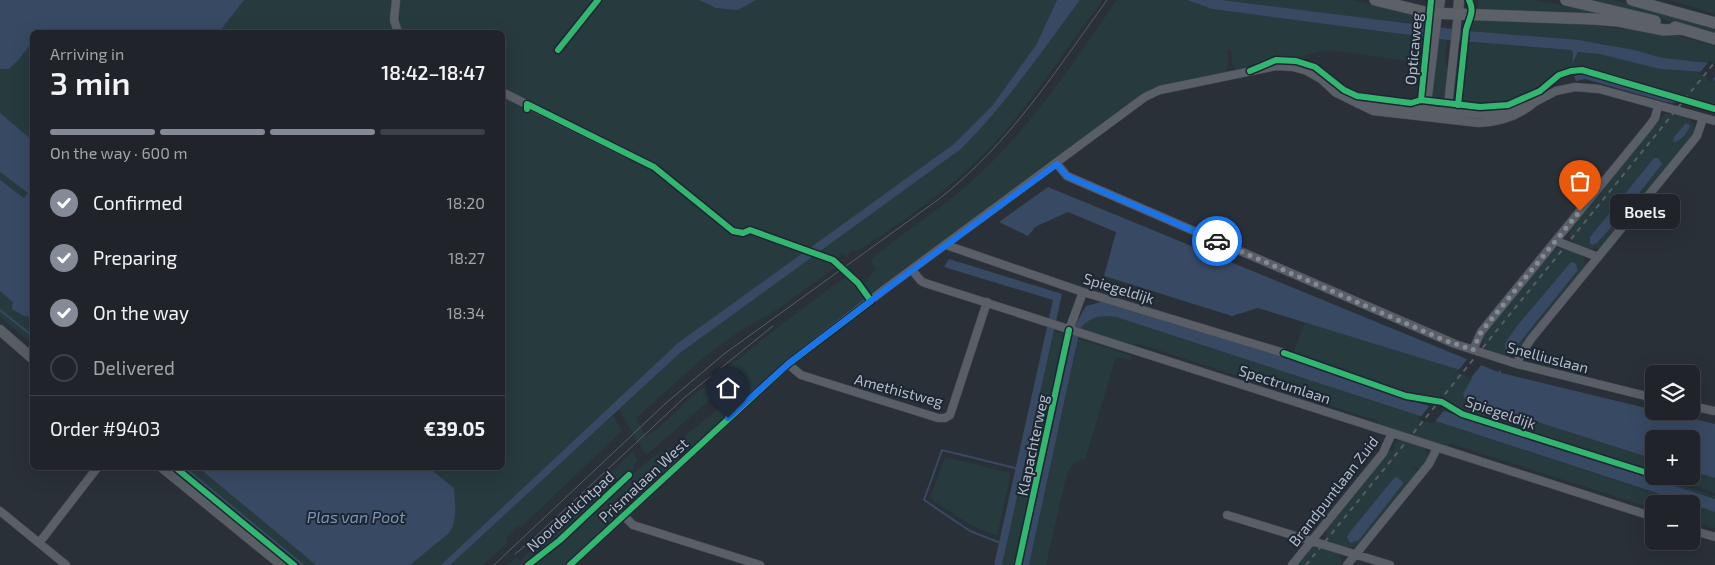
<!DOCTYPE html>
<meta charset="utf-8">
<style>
:root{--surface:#20242a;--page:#282c32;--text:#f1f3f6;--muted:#a2a4a8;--line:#3d4147;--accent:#848b96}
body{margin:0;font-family:"Exo 2",sans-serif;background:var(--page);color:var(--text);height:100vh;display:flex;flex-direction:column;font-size:19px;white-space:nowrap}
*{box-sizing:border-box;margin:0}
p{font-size:16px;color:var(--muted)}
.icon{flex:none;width:28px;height:28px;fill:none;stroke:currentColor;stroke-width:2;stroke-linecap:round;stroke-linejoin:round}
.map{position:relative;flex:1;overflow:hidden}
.drawer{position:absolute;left:30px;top:30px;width:475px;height:440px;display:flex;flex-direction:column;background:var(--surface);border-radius:8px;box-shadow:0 5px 20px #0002,0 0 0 1px var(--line)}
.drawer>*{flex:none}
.tools{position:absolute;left:1645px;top:365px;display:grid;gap:10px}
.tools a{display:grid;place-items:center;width:55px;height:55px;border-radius:8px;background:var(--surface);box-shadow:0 5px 20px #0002,0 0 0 1px var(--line);font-size:25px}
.pin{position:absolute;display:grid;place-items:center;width:42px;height:42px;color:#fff;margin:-51px -21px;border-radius:50% 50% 50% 0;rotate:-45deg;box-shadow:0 0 5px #0007}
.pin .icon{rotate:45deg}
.courier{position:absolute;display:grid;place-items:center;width:50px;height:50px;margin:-25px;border:4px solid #1a73e8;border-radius:50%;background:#fff;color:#222;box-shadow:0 1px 6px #0007}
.bubble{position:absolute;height:35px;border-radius:8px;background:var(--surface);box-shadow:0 5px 20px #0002,0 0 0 1px var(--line);font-size:16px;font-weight:600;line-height:35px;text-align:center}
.headline em{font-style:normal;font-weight:600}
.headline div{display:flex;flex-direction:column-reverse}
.headline{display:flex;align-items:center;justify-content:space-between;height:85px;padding:0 20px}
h1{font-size:32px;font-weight:600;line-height:38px}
.bar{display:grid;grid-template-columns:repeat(4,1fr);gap:8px 5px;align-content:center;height:60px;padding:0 20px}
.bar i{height:6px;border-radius:4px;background:var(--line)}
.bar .selected{background:var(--accent)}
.bar p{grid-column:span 4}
.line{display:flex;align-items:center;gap:12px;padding:0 20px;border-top:1px solid var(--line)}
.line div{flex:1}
ol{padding:0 20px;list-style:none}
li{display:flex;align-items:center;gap:15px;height:55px}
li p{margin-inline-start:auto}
li .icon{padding:5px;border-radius:50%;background:var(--accent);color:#fff;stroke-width:4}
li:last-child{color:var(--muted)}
li i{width:28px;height:28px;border:2px solid var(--line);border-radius:50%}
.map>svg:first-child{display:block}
.green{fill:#273a3e}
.water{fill:#384963}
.pier{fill:#2a3038}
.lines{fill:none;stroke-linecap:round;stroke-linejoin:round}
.stream{stroke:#384963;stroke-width:2}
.street-casing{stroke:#484c53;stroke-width:9}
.secondary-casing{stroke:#484c53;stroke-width:11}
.primary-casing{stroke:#484c55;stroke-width:12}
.street{stroke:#5a5e66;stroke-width:8}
.secondary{stroke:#595d64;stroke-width:10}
.primary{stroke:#5c6168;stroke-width:11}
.tram{stroke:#595d64;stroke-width:1}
.rail{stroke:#595d64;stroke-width:2;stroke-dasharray:5 5;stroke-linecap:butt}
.cycleway-casing{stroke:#1d2633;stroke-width:9}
.cycleway{stroke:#33b770;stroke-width:6}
.done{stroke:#848b96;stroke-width:5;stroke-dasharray:0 9}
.route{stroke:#1a73e8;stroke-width:6}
.labels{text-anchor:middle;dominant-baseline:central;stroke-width:4;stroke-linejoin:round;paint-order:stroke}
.street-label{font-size:15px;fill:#b4bcc9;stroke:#1d2633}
.water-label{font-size:16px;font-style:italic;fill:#7c92b1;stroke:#1d2633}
</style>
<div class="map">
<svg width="1715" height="565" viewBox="0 0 1715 565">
<rect width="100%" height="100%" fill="#2a3038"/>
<path class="green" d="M 0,0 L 1057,0 L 1036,45 L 992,106 L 951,149 L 678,346 L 566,458 L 613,415 L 622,431 L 520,528 L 518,526 L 505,539 L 507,543 L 483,565 L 296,565 L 178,468 L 502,468 L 502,32 L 32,32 L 32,344 L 0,317 Z
M 1080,0 L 1103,0 C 1065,49 1032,103 990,148 C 952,188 906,219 861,249 L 856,251 L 853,249 L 846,257 L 842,253 L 838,258 L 821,251 L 961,149 C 1006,104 1042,51 1080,0 Z
M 1117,0 L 1187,0 L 1212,9 L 1423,37 L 1421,63 L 1329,50 L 1305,55 L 1304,60 L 1290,57 L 1290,58 L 1278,58 L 1236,70 L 1232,64 L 1231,50 L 1228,49 L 1228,65 L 1225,72 L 1156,87 L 1148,91 L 873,295 L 864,283 L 876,269 L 871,262 L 872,260 L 871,259 C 909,228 952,202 987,167 C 1037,118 1077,57 1117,0 Z
M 1222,0 L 1352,0 L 1423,17 L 1423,20 L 1425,20 L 1425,26 Z
M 1479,0 L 1535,0 L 1640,21 L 1484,9 L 1478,9 Z
M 1585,0 L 1613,0 L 1640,5 L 1715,26 L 1715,35 L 1633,11 Z
M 1670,0 L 1715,0 L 1715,14 Z
M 1478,17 L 1592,25 L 1679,36 L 1715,46 L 1715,68 L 1709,63 L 1663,58 L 1600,43 L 1469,31 L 1474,19 Z
M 1440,39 L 1447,40 L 1445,63 L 1448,69 L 1444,100 L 1432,99 L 1438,46 Z
M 1468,42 L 1571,50 L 1573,52 L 1571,62 L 1574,62 L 1577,54 L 1582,51 L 1623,59 L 1660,69 L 1703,72 L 1715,81 L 1715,110 L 1582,69 C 1565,68 1556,74 1544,85 L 1543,83 C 1521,97 1502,106 1476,103 C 1470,103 1465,103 1462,99 Z
M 1461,43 L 1463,43 L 1457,101 L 1453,100 L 1452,97 L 1455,69 L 1459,64 Z
M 1666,113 L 1688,118 L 1695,125 L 1694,134 L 1602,246 C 1591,254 1574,246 1569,235 L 1572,226 L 1659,119 Z
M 1558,248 L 1569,249 L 1583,256 L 1585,264 L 1583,271 L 1515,354 C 1503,360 1478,351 1484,335 L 1552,250 Z
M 813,256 L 831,261 L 837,266 L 778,309 L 740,331 L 703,358 L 636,418 L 646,437 C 664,425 679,407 695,394 C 745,353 795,312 848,276 L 853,280 L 867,299 L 780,365 L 690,448 L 685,449 L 680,445 L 681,439 L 734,396 L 726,386 L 646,455 L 619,410 L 680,353 Z
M 1100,316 L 1116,317 L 1689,504 L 1654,504 L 1654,509 L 1449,443 L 1448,447 L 1377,425 L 1378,421 L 1136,343 L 1134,347 L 1080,329 L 1090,319 Z
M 1305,322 L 1463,371 L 1472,378 L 1465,399 L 1654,459 L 1654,474 L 1468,414 L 1442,400 L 1402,393 L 1293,354 Z
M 1054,331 L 1067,335 L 1017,565 L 1002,565 Z
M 1070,336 L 1073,337 L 1022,565 L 1020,565 Z
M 1078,339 L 1132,356 L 1130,360 L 1116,357 L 1085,460 L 1083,459 L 1074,463 L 1067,473 L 1046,565 L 1029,565 Z
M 1448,407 L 1465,416 L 1715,496 L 1715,499 L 1444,411 Z
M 1398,441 L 1403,441 L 1423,447 C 1432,456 1426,463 1420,471 L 1414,466 L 1412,467 L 1419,472 L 1359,545 C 1350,551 1336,544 1327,540 L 1325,536 L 1328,525 L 1390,449 L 1393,451 L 1395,447 L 1393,445 Z
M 672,447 L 680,453 L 679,458 L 565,565 L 531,565 L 558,544 L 630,476 L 656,455 Z
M 633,451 L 637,460 L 633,466 L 634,468 L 556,540 L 525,565 L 507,565 L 517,558 L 520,561 Z
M 945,457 L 1011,473 L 997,536 L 972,526 L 930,498 Z
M 1691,471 L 1715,478 L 1715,493 L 1662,476 L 1691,476 Z
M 1691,505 L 1715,512 L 1715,528 L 1691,521 Z
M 1314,546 L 1335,551 L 1341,557 L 1342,565 L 1296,565 L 1308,550 Z"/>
<path class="water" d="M 0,0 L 244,0 L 219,32 L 32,32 L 32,42 L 20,58 L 9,69 L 0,69 Z
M 699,0 L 756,0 L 738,10 L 716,8 Z
M 1057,0 L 1080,0 C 1042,51 1006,104 961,149 L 680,353 L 450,565 L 441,565 L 678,343 L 954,144 L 992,106 L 1036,45 Z
M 1187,0 L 1222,0 L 1469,31 L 1579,40 L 1634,50 L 1663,58 L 1709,63 L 1715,68 L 1715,81 L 1703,72 L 1660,69 L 1599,54 L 1578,52 L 1572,64 L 1573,52 L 1571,50 L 1447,40 L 1212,9 Z
M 1582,74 L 1675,100 L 1676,102 L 1673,103 L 1666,102 L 1585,79 L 1576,81 L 1574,76 Z
M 0,113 L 32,140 L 32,317 L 24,316 L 12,309 L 13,302 L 0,291 L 0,180 L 24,198 L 28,193 L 0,172 Z
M 1686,123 L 1690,125 C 1689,131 1680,143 1673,142 L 1674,137 Z
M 1654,158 L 1658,158 L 1662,164 L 1622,215 L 1597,243 L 1592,245 L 1590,243 L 1590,237 Z
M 1048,187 L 1498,372 L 1499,370 L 1501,371 L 1501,373 L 1654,410 L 1654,411 L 1661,411 L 1715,424 L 1715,478 L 1691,471 L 1691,439 L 1654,439 L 1654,459 L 1465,399 L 1463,394 L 1472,378 L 1463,371 L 1258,308 L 1232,316 L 1104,276 L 1116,232 L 1068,212 L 1035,227 L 1028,236 L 999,222 Z
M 949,259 L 1062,294 L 1002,565 L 994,565 L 1053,300 L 944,267 Z
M 1571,262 L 1577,264 L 1576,265 L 1578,270 L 1516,347 L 1508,350 L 1505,349 L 1505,343 L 1517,326 Z
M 1101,302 L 1249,345 L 1404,398 L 1715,499 L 1715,512 L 1116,317 C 1101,315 1090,316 1080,329 L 1029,565 L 1022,565 L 1075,325 L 1086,306 Z
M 199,468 L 429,468 L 454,488 C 455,503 458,521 449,533 L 410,565 L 316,565 Z
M 1397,477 L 1403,482 L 1402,485 L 1359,540 L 1350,543 L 1347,537 L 1350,532 L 1394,478 Z"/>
<path class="pier" d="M 1710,60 L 1715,65 L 1715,77 L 1711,82 L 1702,74 L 1699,74 Z
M 1469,357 L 1483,363 L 1469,380 L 1469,377 L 1457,372 Z
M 1431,404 L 1445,409 L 1433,424 L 1419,419 Z"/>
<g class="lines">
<path class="stream" d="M 0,310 L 30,334
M 185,468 L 303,565
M 998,542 L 970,531 L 924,500 L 942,450 L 1015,468"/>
<defs>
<path id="street" d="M 396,0 L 394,20 L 398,32
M 502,92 L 625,153
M 1358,104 L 1372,104 L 1447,112 L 1489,115 L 1508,111 L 1535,102 L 1556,91 L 1575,87 L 1599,89 L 1715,121
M 1426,113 L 1438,13
M 1447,115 L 1458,13
M 1057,164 L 1067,176 L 1455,344 L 1517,364 L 1654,398
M 1556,241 L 1598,257
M 946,245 L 1083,292 L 1284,353
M 912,270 L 921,281 L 925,283 L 1654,517
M 1069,330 L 1083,292
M 1473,350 L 1481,332 L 1650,125 L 1655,118 L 1658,106
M 788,364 L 801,375 L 938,418 L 945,418 L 950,415 L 987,302
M 1517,364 L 1520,356 L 1531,339 L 1697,136 L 1703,118
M 1691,406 L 1715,411
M 0,511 L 66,565
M 623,515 L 633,525 L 760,565
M 1227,515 L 1390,565
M 1691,530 L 1715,537
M 39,543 L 97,468
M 570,565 L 788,364 L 885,289 L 1145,97 L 1160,90 L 1276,66 L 1293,67 L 1307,71 L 1321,79 L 1336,93 L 1373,111 L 1479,123 C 1500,122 1519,116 1535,102
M 1292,565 L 1383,453 L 1392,433
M 1347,565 L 1429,464 L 1437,448"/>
<path id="secondary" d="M 1438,13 L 1440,0
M 1458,13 L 1459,0
M 0,330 L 32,358
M 163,468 L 282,565"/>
<path id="primary" d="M 1375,0 L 1429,13 L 1593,19 L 1618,21 L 1664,30 L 1682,29
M 1566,0 L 1655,21
M 1632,0 L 1715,23
M 1675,27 L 1715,39"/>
</defs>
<use href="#street" class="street-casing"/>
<use href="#secondary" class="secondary-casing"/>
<use href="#primary" class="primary-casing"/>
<use href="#street" class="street"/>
<use href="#secondary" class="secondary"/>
<use href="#primary" class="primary"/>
<path class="tram" d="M 515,554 L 530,542 L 685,397 L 773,326
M 494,565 L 666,403 L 724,354 L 939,199 C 1010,143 1055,72 1107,0"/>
<path class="rail" d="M 1306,565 L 1715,62"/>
<defs>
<path id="cycleway" d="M 558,50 L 598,0
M 1250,71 L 1276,60 L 1296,61 L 1315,67 L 1344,90 L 1357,96 L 1411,103 L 1421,100 L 1480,107 L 1508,105 L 1540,91 L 1559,75 L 1571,71 L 1582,70 L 1715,109
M 1421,100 L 1431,0
M 1458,105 L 1466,30 C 1469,18 1475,12 1469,0
M 527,109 L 527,104 L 654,167 L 733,231 L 743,233 L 750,230 L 833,260 L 858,283 L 871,301 L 788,364 L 570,565
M 1284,353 L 1406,396 L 1442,402 L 1462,414 L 1654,475
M 176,468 L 294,565
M 528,565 L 560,540 L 629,475
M 1018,565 L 1069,330"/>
</defs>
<use href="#cycleway" class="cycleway-casing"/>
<use href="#cycleway" class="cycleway"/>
</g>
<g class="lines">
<path class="done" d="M 1217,241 L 1444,340 L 1473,350 L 1481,332 L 1580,211"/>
<path class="route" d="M 728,418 L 788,364 L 885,290 L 1057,164 L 1067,176 L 1217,241"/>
</g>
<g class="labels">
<g class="street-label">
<text transform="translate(1413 49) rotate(-85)">Opticaweg</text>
<text transform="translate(1119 288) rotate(17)">Spiegeldijk</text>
<text transform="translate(1548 357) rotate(15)">Snelliuslaan</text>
<text transform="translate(1285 384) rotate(18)">Spectrumlaan</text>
<text transform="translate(899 390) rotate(15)">Amethistweg</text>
<text transform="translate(1501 412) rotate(19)">Spiegeldijk</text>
<text transform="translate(1032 445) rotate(-78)">Klapachterweg</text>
<text transform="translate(643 480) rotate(-43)">Prismalaan West</text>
<text transform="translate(1333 491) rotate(-52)">Brandpuntlaan Zuid</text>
<text transform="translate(570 511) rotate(-42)">Noorderlichtpad</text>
</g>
<g class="water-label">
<text x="356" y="516">Plas van Poot</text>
</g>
</g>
</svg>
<div class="tools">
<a><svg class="icon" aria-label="layers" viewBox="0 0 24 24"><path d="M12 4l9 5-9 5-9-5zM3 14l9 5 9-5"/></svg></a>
<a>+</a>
<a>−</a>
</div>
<div class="pin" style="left:1580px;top:211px;background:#ea580c"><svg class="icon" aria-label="bag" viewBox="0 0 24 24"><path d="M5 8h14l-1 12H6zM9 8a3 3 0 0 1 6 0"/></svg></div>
<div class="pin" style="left:728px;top:418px;background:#1f2937"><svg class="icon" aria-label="home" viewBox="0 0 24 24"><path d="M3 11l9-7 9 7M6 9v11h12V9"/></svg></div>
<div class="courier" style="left:1217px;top:241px"><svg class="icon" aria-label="car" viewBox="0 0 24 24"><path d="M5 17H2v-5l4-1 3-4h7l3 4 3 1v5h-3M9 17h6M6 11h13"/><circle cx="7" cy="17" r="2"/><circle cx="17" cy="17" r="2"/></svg></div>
<div class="bubble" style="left:1610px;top:194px;width:70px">Boels</div>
<section class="drawer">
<div class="headline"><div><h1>3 min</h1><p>Arriving in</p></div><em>18:42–18:47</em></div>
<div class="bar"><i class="selected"></i><i class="selected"></i><i class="selected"></i><i></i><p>On the way · 600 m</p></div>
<ol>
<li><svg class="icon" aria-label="check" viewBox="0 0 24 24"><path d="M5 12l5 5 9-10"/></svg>Confirmed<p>18:20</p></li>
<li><svg class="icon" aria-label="check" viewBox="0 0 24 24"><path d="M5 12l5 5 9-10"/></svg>Preparing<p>18:27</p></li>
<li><svg class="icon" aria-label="check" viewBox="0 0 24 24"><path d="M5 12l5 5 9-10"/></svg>On the way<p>18:34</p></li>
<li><i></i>Delivered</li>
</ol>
<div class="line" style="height:65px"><div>Order #9403</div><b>€39.05</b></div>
</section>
</div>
